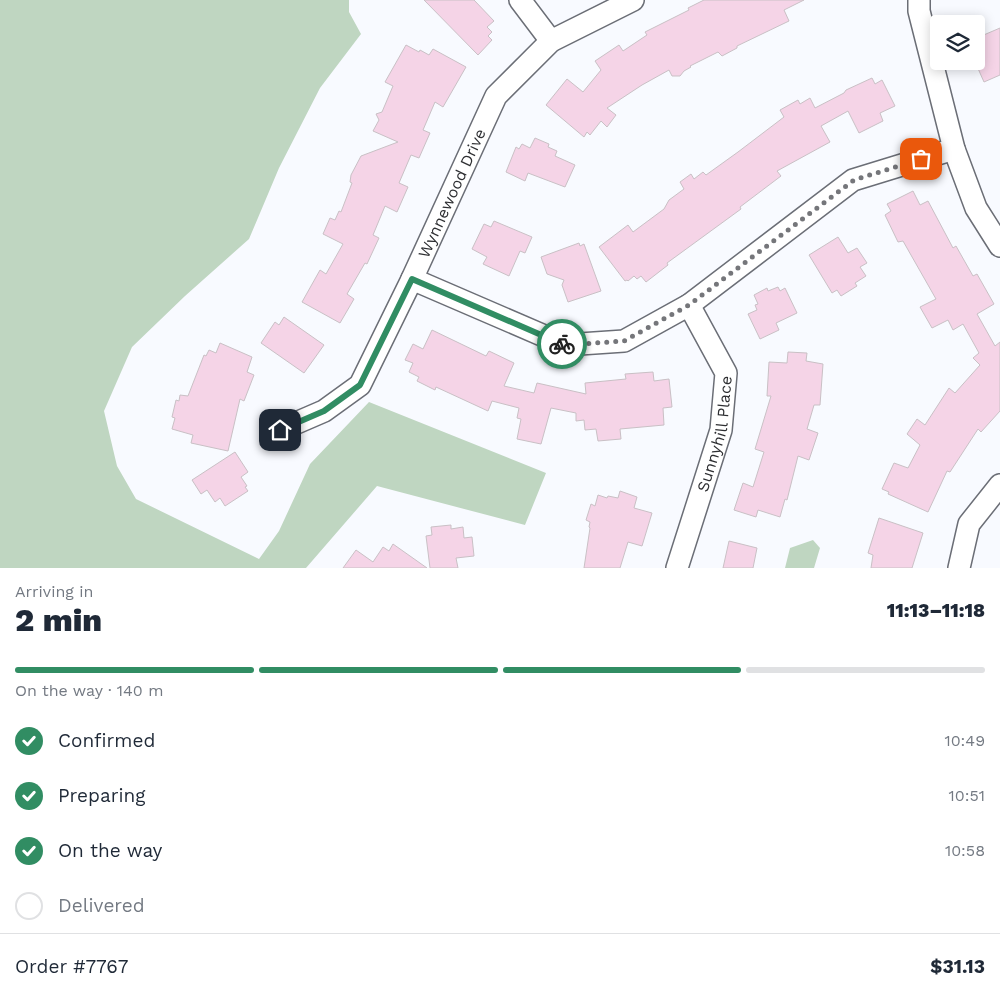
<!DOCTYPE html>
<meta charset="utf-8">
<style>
:root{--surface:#fff;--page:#f2f2f3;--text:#1f2937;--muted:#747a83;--line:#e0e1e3;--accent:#318d63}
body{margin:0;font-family:"Work Sans",sans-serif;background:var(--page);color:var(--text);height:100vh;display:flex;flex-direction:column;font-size:19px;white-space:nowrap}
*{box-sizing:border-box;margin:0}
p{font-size:16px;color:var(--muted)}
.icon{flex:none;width:28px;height:28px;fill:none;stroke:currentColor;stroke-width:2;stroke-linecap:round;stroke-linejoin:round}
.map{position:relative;height:568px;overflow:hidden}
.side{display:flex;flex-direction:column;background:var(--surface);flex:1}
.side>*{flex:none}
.controls{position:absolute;left:930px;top:15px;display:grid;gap:10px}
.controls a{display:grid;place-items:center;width:55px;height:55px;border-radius:5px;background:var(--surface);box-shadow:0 2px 12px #0003;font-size:25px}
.pin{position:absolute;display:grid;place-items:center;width:42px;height:42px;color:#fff;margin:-21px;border-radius:10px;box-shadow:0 2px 8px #0006}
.courier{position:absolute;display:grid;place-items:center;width:50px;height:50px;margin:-25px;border:4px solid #318d63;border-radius:50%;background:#fff;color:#222;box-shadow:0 1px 6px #0007}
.summary em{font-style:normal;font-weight:800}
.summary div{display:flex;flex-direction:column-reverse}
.summary{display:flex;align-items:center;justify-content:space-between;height:85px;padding:0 15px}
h1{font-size:32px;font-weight:800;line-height:38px}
.bar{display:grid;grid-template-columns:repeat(4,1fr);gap:8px 5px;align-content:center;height:60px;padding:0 15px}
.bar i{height:6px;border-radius:4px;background:var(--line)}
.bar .selected{background:var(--accent)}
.bar p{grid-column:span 4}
.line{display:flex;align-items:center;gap:12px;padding:0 15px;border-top:1px solid var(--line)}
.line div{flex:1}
ol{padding:0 15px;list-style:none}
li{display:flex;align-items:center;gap:15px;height:55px}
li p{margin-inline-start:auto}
li .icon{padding:5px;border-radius:50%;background:var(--accent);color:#fff;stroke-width:4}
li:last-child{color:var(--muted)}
li i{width:28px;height:28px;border:2px solid var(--line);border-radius:50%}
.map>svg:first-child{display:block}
.green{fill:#bfd6c1}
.building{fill:#f5d4e7;stroke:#c9c0c5}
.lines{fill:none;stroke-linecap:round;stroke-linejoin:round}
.minor-casing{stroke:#6b6e76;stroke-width:24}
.minor{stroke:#fff;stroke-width:21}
.done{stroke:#75767a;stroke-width:5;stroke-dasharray:0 9}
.route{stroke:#318d63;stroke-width:6}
.labels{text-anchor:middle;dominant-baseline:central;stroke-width:4;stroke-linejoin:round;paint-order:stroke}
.street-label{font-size:16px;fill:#2e2f32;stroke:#fff}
</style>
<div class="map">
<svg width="1000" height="568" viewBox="0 0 1000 568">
<rect width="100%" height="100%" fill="#f8faff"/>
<path class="green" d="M 0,0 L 349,0 L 349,12 L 361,34 L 320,88 L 279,168 L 249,239 L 185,296 L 132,347 L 104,411 L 117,466 L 136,499 L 259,559 L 279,531 L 310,464 L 369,402 L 546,473 L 525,525 L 377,486 L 306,568 L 0,568 Z
M 813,540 L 820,548 L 814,568 L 785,568 L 790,548 Z"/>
<path class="building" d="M 424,0 L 474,0 L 494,21 L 487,27 L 492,32 L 488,36 L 492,40 L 478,55 Z
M 704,0 L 804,0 L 784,10 L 789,21 L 737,46 L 737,48 L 722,56 L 718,52 L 690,66 L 691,67 L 684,71 L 680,76 L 672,76 L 669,70 L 642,85 L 607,108 L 616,115 L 607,127 L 601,121 L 590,135 L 587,132 L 584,137 L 546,105 L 567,79 L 583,92 L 601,70 L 595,61 L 619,45 L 623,51 L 647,35 L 645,32 L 689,10 L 688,8 Z
M 1000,28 L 1000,75 L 984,82 L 976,64 L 976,55 L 982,52 L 980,48 L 983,47 L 979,37 Z
M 406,45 L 419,52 L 420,50 L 429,55 L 433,49 L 466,67 L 443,107 L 435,102 L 423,130 L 430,133 L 419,158 L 411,155 L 399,183 L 408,187 L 397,212 L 385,206 L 373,235 L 379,238 L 367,264 L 365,263 L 347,294 L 354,299 L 340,323 L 302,302 L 320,270 L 326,274 L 343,244 L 323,234 L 330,218 L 335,220 L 339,211 L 341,212 L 352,183 L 350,182 L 351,175 L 361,156 L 398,142 L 373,131 L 379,120 L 376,114 L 382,112 L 393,86 L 385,82 Z
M 872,78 L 875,84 L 882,80 L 895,106 L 880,113 L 883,121 L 859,133 L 848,111 L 821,126 L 830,142 L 777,171 L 781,176 L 740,207 L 741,209 L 667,263 L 668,265 L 646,282 L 641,276 L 637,279 L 634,276 L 628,281 L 627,280 L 625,281 L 599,247 L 628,225 L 633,232 L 664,209 L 669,200 L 684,189 L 680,182 L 691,174 L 694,179 L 703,172 L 706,175 L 738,152 L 784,117 L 780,110 L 798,100 L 800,104 L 810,98 L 815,108 L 844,93 L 846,90 Z
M 535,138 L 549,144 L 548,147 L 557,151 L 555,156 L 575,165 L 565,187 L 528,173 L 525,181 L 506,172 L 516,147 L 519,149 L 522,144 L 530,148 Z
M 913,191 L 920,205 L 928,201 L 953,248 L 956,246 L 973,276 L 977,274 L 994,304 L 977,314 L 995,346 L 1000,342 L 1000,411 L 981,432 L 978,429 L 950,472 L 947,471 L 928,512 L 888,494 L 889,492 L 882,489 L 894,463 L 908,468 L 920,445 L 907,434 L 917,419 L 925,425 L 949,388 L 955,393 L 980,365 L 973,358 L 979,353 L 963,324 L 953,330 L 948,320 L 932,328 L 920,307 L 936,299 L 903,241 L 898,242 L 885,215 L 891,211 L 887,204 Z
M 494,221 L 532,237 L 525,253 L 520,251 L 509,276 L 483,264 L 487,257 L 472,249 L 484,224 L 491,227 Z
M 838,237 L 848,253 L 857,248 L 867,263 L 860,267 L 866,276 L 855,283 L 857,286 L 841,296 L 837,290 L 832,293 L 809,255 Z
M 579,243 L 580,246 L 584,244 L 601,291 L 568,302 L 562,285 L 564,280 L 547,274 L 541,257 Z
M 778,287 L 780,291 L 785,288 L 797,313 L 776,323 L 779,330 L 760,339 L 748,314 L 757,310 L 755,305 L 758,304 L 754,295 L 767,288 L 768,291 Z
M 284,317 L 324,345 L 304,373 L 261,343 L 275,322 L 279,325 Z
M 432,330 L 486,356 L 489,351 L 514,363 L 504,386 L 534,393 L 537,383 L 586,394 L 585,383 L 626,379 L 625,374 L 653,372 L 654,381 L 669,379 L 672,407 L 663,408 L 664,425 L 620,429 L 621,439 L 598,441 L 596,429 L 585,430 L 584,420 L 576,421 L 576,413 L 551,408 L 541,444 L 517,439 L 521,419 L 517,418 L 519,408 L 492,401 L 488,411 L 436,387 L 435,390 L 417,381 L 419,377 L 409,372 L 413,363 L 405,360 L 413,344 L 423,349 Z
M 220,343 L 252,357 L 247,372 L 254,375 L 244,401 L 240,399 L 228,451 L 191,443 L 193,435 L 172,429 L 175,418 L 172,417 L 176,400 L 179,401 L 180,395 L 188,396 L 204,355 L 206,356 L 209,350 L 216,353 Z
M 788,352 L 807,353 L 806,361 L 823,364 L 820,405 L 814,405 L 807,429 L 818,433 L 809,460 L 798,456 L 787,500 L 785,499 L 780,517 L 758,510 L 756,517 L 734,510 L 743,483 L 753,487 L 764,452 L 755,449 L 771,396 L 767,396 L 769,362 L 787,363 Z
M 235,452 L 248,472 L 241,477 L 247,486 L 245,487 L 248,491 L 225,506 L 220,498 L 215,502 L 207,490 L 201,494 L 192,480 Z
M 620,491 L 637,497 L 634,508 L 652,513 L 642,546 L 628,542 L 620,568 L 584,568 L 590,528 L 589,527 L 590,522 L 586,520 L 591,504 L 595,506 L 598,495 L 607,498 L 608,496 L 618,498 Z
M 879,518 L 923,533 L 912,568 L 871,568 L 873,555 L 868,553 Z
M 451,525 L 451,529 L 463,527 L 464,538 L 472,537 L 474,556 L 456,558 L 458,568 L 430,568 L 426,536 L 432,535 L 431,527 Z
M 729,541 L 757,548 L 753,568 L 723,568 Z
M 393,544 L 427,568 L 343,568 L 356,550 L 373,562 L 383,547 L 389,551 Z"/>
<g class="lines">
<defs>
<g id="minor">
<path d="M 520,0 L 551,41"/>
<path d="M 919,0 L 919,11 L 954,149 L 976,208 L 1000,246"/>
<path d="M 412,279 L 565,345 L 624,341 L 689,305 L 853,180 L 954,149"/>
<path id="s1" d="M 280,430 L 324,411 L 360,385 L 412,279 L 496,96 L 551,41 L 633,0"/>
<path id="s2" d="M 677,568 L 721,430 L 726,373 L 689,305"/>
<path d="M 959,568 L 969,524 L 1000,485"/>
</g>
</defs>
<use href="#minor" class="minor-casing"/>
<use href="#minor" class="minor"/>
</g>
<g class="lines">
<path class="done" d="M 562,344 L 565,345 L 624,341 L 689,305 L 854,180 L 921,159"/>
<path class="route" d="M 280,430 L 324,411 L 360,385 L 412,279 L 562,344"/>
</g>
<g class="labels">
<g class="street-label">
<text stroke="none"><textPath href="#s1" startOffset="305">Wynnewood Drive</textPath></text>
<text stroke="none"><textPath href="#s2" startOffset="140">Sunnyhill Place</textPath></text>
</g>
</g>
</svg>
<div class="controls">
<a><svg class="icon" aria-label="layers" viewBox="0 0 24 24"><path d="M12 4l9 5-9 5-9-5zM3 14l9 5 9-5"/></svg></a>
</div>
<div class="pin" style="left:921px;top:159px;background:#ea580c"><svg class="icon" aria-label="bag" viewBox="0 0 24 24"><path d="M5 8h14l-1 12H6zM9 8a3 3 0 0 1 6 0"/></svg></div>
<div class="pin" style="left:280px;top:430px;background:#1f2937"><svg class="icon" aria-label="home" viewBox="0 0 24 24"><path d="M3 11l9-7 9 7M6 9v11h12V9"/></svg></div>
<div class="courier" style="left:562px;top:344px"><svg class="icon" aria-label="bike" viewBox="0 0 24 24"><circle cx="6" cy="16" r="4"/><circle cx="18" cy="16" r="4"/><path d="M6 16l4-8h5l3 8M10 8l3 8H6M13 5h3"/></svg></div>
</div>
<section class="side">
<div class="summary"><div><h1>2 min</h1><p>Arriving in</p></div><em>11:13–11:18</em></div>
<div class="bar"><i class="selected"></i><i class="selected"></i><i class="selected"></i><i></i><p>On the way · 140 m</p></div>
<ol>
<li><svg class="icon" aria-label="check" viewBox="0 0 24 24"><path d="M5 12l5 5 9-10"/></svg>Confirmed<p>10:49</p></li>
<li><svg class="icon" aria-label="check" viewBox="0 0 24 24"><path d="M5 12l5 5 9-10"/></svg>Preparing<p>10:51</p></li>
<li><svg class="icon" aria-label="check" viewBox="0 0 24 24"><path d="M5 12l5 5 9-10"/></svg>On the way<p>10:58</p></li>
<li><i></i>Delivered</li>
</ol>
<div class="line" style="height:65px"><div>Order #7767</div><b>$31.13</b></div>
</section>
